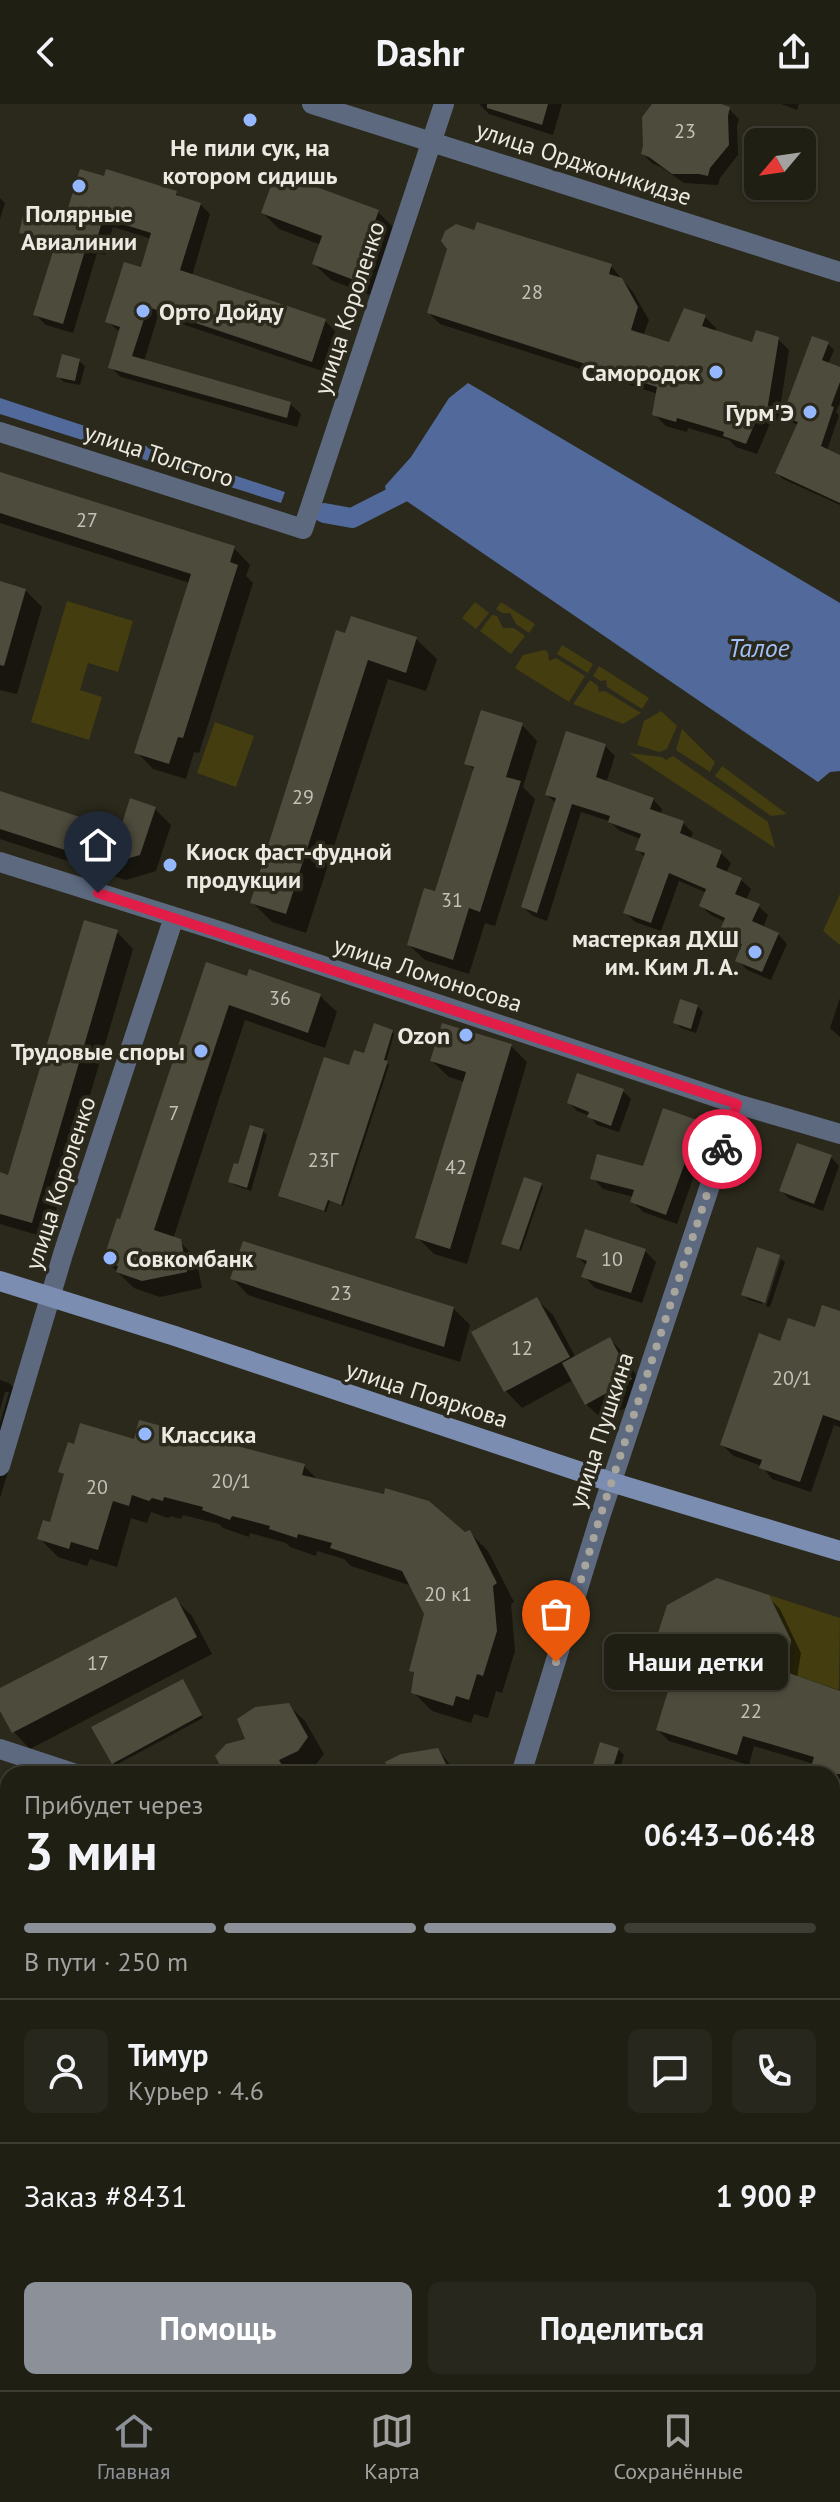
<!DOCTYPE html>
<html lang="ru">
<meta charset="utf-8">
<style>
:root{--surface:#201f14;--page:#28271d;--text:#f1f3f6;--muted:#a2a2a0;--line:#3d3d34;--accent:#8c9099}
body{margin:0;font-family:"PT Sans",sans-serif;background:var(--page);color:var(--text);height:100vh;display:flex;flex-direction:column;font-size:30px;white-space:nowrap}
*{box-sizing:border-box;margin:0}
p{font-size:26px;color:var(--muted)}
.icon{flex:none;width:44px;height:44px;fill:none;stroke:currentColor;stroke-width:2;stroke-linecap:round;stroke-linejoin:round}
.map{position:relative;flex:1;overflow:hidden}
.panel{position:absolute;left:0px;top:1662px;width:840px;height:624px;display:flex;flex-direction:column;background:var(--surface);border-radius:24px 24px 0 0;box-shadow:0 2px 6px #0004,0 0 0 2px var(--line)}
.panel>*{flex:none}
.needle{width:52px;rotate:241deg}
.controls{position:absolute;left:744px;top:24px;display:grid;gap:16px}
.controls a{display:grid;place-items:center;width:72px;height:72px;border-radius:12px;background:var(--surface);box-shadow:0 2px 6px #0004,0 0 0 2px var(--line);font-size:40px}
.pin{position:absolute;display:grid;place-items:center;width:68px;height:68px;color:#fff;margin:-82px -34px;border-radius:50% 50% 50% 0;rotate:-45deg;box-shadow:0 0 8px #0007}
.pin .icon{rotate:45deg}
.courier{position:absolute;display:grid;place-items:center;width:80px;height:80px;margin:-40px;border:6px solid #e11d48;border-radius:50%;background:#fff;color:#222;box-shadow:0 2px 10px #0007}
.bubble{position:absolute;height:56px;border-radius:12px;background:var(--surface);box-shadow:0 2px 6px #0004,0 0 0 2px var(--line);font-size:26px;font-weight:600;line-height:56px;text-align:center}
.head em{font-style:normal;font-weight:600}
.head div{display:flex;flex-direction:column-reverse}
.head{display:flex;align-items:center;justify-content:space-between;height:136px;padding:0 24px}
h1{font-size:52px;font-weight:600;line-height:60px}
.bar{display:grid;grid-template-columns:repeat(4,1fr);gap:12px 8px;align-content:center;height:96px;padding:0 24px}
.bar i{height:10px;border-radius:6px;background:var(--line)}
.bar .active{background:var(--accent)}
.bar p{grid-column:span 4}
.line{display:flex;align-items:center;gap:20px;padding:0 24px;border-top:2px solid var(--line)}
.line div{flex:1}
.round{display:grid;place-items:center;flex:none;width:84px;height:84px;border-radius:12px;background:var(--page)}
.cta{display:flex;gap:16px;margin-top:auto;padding:16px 24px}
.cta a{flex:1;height:92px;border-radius:12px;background:var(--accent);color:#fff;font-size:32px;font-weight:600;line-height:92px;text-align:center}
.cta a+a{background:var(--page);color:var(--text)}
header{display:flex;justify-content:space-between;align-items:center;height:104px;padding:0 24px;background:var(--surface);font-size:36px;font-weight:600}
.menu{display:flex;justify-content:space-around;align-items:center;height:112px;border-top:2px solid var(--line);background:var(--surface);font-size:22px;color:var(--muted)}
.menu a{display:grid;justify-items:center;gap:4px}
.menu .active{color:var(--accent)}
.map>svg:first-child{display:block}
.green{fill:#443d10}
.water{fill:#526a9b}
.shadow{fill:#0007}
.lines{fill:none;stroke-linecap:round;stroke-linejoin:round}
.canal{stroke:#526a9b;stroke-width:20}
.building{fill:#4d4b3c}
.minor{stroke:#5d697f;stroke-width:20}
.tertiary{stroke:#5d697f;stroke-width:20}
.secondary{stroke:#7b8db0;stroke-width:20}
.done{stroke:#a8a69c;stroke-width:8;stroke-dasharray:0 14.4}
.route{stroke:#e11d48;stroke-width:10}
.poi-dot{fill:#94b7fd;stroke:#2b291b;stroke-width:3}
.labels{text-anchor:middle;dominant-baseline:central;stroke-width:7;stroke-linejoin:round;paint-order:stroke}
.number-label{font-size:20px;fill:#c4c2b8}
.poi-label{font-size:24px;font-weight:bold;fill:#ebe9e1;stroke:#2b291b;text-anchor:end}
.street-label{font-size:24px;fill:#ebe9e1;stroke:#2b291b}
.water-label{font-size:26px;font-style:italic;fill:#a1bffa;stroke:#2b291b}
</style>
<header><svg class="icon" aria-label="back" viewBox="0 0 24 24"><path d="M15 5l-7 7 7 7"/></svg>Dashr<svg class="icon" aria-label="share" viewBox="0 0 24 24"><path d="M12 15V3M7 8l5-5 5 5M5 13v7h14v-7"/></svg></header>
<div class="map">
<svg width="840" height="2286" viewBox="0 0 840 2286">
<rect width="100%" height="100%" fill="#2b291b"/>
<path class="green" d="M 67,497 L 133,517 L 118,568 L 88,559 L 80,586 L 102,593 L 89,636 L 31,618 Z
M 475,498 L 489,509 L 476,525 L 462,514 Z
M 501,498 L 535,520 L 529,529 L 516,520 L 510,509 L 502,509 L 496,505 Z
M 492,511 L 497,512 L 503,524 L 514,524 L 525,532 L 511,550 L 480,527 Z
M 562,541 L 593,560 L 588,569 L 557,550 Z
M 544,546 L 548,548 L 549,557 L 556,554 L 585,572 L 569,598 L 515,564 L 523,551 Z
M 599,562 L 649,594 L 642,605 L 607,583 L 606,576 L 601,577 L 593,572 Z
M 590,576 L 598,582 L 599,588 L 605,587 L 641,609 L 623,620 L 573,600 Z
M 661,607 L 677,622 L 667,645 L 659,648 L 637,641 L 644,617 Z
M 215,618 L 254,632 L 236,683 L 197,669 Z
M 682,625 L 715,658 L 710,668 L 676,646 Z
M 629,649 L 662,653 L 666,656 L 673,652 L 768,718 L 775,744 Z
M 722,662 L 787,710 L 771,712 L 715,672 Z
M 840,790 L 840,841 L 823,827 Z
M 769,1491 L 840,1514 L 839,1586 L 786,1568 Z
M 8,1833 L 8,1903 L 0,1908 L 0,1837 Z"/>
<path class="water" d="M 468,279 L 840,499 L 840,667 L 830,668 L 818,678 L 405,396 L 389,401 L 385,382 L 411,353 L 449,294 Z
M 0,294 L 285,388 L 281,399 L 0,310 Z"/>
<path class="shadow" d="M 479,0 L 562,0 L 553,31 L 489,10 Z
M 655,0 L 718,0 L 729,5 L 739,15 L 737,22 L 738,51 L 720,74 L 718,81 L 684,79 L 661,63 L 653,60 L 643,50 Z
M 781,0 L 799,0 L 797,6 Z
M 176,89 L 182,95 L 200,100 L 210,110 L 192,172 L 325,217 L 335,227 L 322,267 L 158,212 L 144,257 L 290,300 L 301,310 L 297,323 L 121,273 L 110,263 L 121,229 L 107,217 L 142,166 L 152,135 L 113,123 L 105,151 L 97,149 L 73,229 L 46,221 L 35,210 L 56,145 L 31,139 L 21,129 Z
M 0,94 L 5,99 L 0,115 Z
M 378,108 L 394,124 L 370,191 L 331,176 L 314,160 L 321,141 L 279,125 L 263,109 Z
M 611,162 L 633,188 L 649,216 L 643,232 L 670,240 L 705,213 L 716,224 L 715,228 L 754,240 L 778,235 L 789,246 L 778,317 L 772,315 L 757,350 L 736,343 L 729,336 L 688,324 L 687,328 L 666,322 L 654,310 L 658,290 L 440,220 L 429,209 Z
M 828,240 L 834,246 L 828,260 L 840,265 L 840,299 L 836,308 L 839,311 L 827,347 L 840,353 L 840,401 L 783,375 L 777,369 L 799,321 L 790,318 L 784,312 Z
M 79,257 L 85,262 L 80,281 L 64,278 L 58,272 Z
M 0,370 L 234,444 L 250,461 L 246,472 L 253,479 L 199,649 L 194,648 L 186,675 L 153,665 L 137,648 L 190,479 L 0,419 Z
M 0,479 L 25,486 L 42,503 L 17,590 L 0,586 Z
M 347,531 L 416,535 L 437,555 L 426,587 L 388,575 L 306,829 L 272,818 L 252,798 Z
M 522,621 L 537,637 L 523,683 L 535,695 L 495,822 L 485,819 L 469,870 L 425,856 L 409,841 L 437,790 L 475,667 L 467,659 Z
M 605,642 L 615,652 L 606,679 L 653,695 L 662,705 L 660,711 L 683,719 L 693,729 L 690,736 L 721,749 L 731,759 L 726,769 L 741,776 L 751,785 L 746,796 L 758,802 L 768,811 L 763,824 L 778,830 L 787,840 L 771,876 L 747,866 L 738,856 L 743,844 L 730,839 L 721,829 L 725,818 L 711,811 L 701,802 L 707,789 L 679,777 L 661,827 L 635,818 L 626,809 L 645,753 L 637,745 L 641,735 L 620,727 L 609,717 L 581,708 L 547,817 L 533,812 L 523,803 L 556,699 L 547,691 Z
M 0,689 L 121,728 L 154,704 L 171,721 L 156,767 L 126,776 L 0,735 Z
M 117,828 L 133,845 L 48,1134 L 0,1120 L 0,1070 L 10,1073 Z
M 207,860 L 248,874 L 320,892 L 337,908 L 325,944 L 245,916 L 173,1135 L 179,1137 L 196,1154 L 202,1184 L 160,1193 L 134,1184 L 105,1156 L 122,1117 Z
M 840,894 L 840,933 L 830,924 Z
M 697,902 L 703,908 L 696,929 L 681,924 L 675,918 Z
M 392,928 L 394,930 L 386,958 L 389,961 L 343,1102 L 330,1097 L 326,1108 L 283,1094 L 281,1092 L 350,963 Z
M 511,942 L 527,958 L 467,1160 L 434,1150 L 418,1134 L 465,978 L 449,973 L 432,957 Z
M 623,987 L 631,995 L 619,1028 L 597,1021 L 590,1012 L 577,1007 L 569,999 Z
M 699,1019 L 709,1029 L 677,1120 L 643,1108 L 632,1097 L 634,1093 L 603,1085 L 593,1074 L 644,1064 Z
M 263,1027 L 267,1031 L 251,1087 L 234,1081 L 230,1077 Z
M 831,1053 L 839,1062 L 823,1107 L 790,1095 L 781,1087 Z
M 541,1081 L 543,1083 L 521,1147 L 506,1141 Z
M 645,1147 L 656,1158 L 642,1199 L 595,1184 L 584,1172 L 587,1162 L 578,1153 Z
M 778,1153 L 762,1200 L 749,1196 L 743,1190 Z
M 781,1155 L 785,1158 L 770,1203 L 766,1202 Z
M 232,1174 L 453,1204 L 470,1221 L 460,1258 L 248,1191 Z
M 536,1195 L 553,1211 L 576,1254 L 610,1235 L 626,1252 L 647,1292 L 603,1316 L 586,1300 L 573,1276 L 522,1304 L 506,1287 L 474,1229 Z
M 840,1209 L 840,1323 L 834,1321 L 811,1388 L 772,1375 L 762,1362 L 734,1352 L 722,1341 L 781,1239 L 816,1226 Z
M 0,1276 L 9,1279 L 29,1299 L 0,1394 L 0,1319 L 9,1288 L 5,1288 L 0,1306 Z
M 135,1337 L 304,1362 L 319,1377 L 465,1431 L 469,1428 L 488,1447 L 514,1498 L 511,1500 L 515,1547 L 502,1589 L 496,1587 L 488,1614 L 474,1610 L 471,1619 L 432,1607 L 413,1588 L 416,1571 L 411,1566 L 426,1510 L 412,1482 L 351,1462 L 344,1455 L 317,1447 L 316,1452 L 290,1443 L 286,1439 L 250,1429 L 249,1433 L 223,1424 L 219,1420 L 183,1411 L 181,1415 L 171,1412 L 168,1414 L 151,1408 L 147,1419 L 131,1414 L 117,1463 L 90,1455 L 87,1462 L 58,1453 L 40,1435 L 51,1420 L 66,1372 L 61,1367 Z
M 768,1493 L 780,1505 L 801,1549 L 797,1574 L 840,1589 L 840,1741 L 832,1739 L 832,1670 L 811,1670 L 814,1660 L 754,1642 L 749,1661 L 669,1637 L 658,1626 Z
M 175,1495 L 192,1512 L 212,1550 L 30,1645 L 14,1628 L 0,1602 L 0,1586 Z
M 185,1580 L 203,1614 L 116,1661 L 113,1659 Z
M 288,1601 L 305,1617 L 324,1650 L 314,1663 L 299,1670 L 227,1670 L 248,1636 Z
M 618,1645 L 624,1651 L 618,1670 L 600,1669 L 595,1664 Z
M 438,1646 L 458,1670 L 393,1670 Z
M 0,1708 L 8,1710 L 8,1761 L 0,1759 Z
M 832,1948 L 839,1956 L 832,1979 Z
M 832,2034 L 837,2039 L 836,2045 L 840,2049 L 840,2063 L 832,2088 Z
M 840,2141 L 840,2167 L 833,2161 Z
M 832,2198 L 836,2202 L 832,2214 Z
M 0,2221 L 8,2224 L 8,2278 L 20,2278 L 17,2286 L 0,2286 Z
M 97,2278 L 119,2278 L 116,2286 Z
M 220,2278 L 297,2278 L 294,2286 L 218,2286 Z
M 400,2278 L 462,2278 L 459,2286 L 398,2286 Z
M 595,2278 L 647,2278 L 633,2286 L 592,2286 Z
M 778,2278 L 811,2278 L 808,2286 L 778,2286 L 775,2284 Z"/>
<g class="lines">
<path class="canal" d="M 324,409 L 352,414 L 411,384"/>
</g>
<path class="building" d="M 487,0 L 548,0 L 542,21 L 487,4 Z
M 652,0 L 721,0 L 730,3 L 728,12 L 729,41 L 710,64 L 708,72 L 699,70 L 672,70 L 649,53 L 641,50 L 643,42 L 642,13 Z
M 80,65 L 104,72 L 106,65 L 177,87 L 176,91 L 201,99 L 180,166 L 326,215 L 312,258 L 148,203 L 132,252 L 291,298 L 287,314 L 108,264 L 120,223 L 105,218 L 124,158 L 141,163 L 151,129 L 103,114 L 95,142 L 87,140 L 63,220 L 33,211 L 56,138 L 19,129 L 25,104 L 65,114 Z
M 276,68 L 379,106 L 354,176 L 312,160 L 322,132 L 261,109 Z
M 477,118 L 612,160 L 609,170 L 622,174 L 638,203 L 631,226 L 669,238 L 684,204 L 706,211 L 702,222 L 752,238 L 756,226 L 779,233 L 767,307 L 761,305 L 746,340 L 723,332 L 724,328 L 677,314 L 676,318 L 652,311 L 657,283 L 427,209 L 447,145 L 441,137 L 445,127 L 456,120 L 474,126 Z
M 812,232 L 829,238 L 822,256 L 840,263 L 840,278 L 831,302 L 834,303 L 821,342 L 840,351 L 840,399 L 775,369 L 798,318 L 782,312 Z
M 62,250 L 80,255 L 75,277 L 56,273 Z
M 0,368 L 235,442 L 230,458 L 238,461 L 183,634 L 178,633 L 169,660 L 134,649 L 191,470 L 0,409 Z
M 0,477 L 26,485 L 4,562 L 0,561 Z
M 351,512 L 417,533 L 406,569 L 368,556 L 286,810 L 250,799 L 336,526 L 345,529 Z
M 481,606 L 523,619 L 506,673 L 521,677 L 480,808 L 469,804 L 453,856 L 407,841 L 424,784 L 435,787 L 474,663 L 464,660 Z
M 566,627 L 606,640 L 596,673 L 654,694 L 650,705 L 684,717 L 680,729 L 722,747 L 716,763 L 742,774 L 735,790 L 760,800 L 752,817 L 779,829 L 762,868 L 735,857 L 742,840 L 718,830 L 725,814 L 699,802 L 706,785 L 669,769 L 651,819 L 623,809 L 645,749 L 635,746 L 641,730 L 608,718 L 610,712 L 572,700 L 537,809 L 521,803 L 556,694 L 545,691 Z
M 0,687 L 120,726 L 130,694 L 156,703 L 140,751 L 108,760 L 0,725 Z
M 84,816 L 118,826 L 32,1119 L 0,1110 L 0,1068 L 8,1071 Z
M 206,858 L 247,872 L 249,865 L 321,890 L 308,929 L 229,901 L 154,1126 L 181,1135 L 187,1168 L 142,1177 L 116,1168 L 118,1162 L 103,1156 L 117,1114 L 120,1115 Z
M 680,895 L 698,901 L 691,925 L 673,919 Z
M 374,919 L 393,926 L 384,956 L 388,957 L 341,1101 L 328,1096 L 324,1107 L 278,1092 L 324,953 L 349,961 L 354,946 L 364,949 Z
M 442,919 L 512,940 L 450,1145 L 415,1134 L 466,968 L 430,957 Z
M 577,969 L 624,985 L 611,1022 L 587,1013 L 589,1008 L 567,999 Z
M 663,1004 L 700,1017 L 666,1111 L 630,1098 L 634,1086 L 590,1075 L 597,1050 L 643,1062 Z
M 250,1021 L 264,1025 L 247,1084 L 228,1078 L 234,1059 L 238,1060 Z
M 797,1039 L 832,1051 L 814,1100 L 779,1087 Z
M 524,1073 L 542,1079 L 519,1146 L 501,1140 Z
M 585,1125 L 646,1145 L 631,1189 L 581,1173 L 587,1157 L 576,1153 Z
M 243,1137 L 454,1203 L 444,1243 L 230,1175 Z
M 757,1143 L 780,1151 L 765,1199 L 741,1191 Z
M 537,1193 L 570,1253 L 504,1288 L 471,1228 Z
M 822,1201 L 840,1207 L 840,1317 L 823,1311 L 800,1378 L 759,1364 L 762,1356 L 720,1341 L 759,1229 L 780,1237 L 788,1214 L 815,1223 Z
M 610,1233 L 632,1275 L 585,1301 L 562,1259 Z
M 139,1316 L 305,1360 L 302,1371 L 384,1390 L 385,1384 L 429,1397 L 465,1428 L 470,1426 L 497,1479 L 493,1482 L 497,1527 L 483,1572 L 477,1570 L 469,1596 L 456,1592 L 453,1602 L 411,1589 L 414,1568 L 409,1567 L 424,1510 L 402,1467 L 330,1444 L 332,1439 L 298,1430 L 297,1434 L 269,1425 L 270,1422 L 232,1412 L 230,1416 L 202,1406 L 203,1403 L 164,1393 L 163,1397 L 152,1394 L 149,1397 L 132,1391 L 129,1402 L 113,1397 L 98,1446 L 71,1438 L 69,1445 L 37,1435 L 43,1416 L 50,1418 L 64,1370 L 58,1368 L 68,1338 L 74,1340 L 80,1319 L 134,1335 Z
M 717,1474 L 769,1491 L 791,1536 L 786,1568 L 840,1587 L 840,1670 L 809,1670 L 814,1653 L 743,1632 L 737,1651 L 656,1626 L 668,1587 L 650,1554 L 667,1501 Z
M 176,1493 L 197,1533 L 12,1629 L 0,1607 L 0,1584 Z
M 183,1575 L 202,1611 L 112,1660 L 91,1623 Z
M 289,1599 L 308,1633 L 298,1647 L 279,1656 L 287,1670 L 225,1670 L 215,1652 L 226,1640 L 245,1635 L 237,1615 L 255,1603 Z
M 600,1638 L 619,1644 L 611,1670 L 592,1664 Z
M 438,1644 L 451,1670 L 391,1670 L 385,1658 L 401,1650 Z"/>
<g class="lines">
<path class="minor" d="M 0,328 L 303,425 L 444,0
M 0,758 L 216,826 L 737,1000 L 840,1030
M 0,1362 L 63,1150 L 174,813
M 0,1645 L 76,1670
M 521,1670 L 600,1413 L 737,1000
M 832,1886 L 840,1888
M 622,2278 L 647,2286
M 323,2286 L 325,2278"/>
<path class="tertiary" d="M 312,0 L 840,168"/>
<path class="secondary" d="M 0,1177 L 175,1232 L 611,1378 L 840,1447"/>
</g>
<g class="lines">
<path class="done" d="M 556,1558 L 600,1413 L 722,1045"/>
<path class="route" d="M 98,789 L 737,1000 L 722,1045"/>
</g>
<g class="poi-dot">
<circle cx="250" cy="16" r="8"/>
<circle cx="79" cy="82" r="8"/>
<circle cx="143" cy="207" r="8"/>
<circle cx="716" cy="268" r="8"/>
<circle cx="810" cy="308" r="8"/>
<circle cx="170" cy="761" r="8"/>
<circle cx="755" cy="848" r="8"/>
<circle cx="466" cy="931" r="8"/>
<circle cx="201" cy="947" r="8"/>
<circle cx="110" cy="1154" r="8"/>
<circle cx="145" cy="1330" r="8"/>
</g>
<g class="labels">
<g class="number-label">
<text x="685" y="27">23</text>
<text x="532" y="188">28</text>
<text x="87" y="416">27</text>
<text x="303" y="693">29</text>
<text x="452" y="796">31</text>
<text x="280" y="894">36</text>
<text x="174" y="1009">7</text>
<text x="323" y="1056">23Г</text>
<text x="456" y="1063">42</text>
<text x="612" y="1155">10</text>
<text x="341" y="1189">23</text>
<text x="522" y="1244">12</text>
<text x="792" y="1274">20/1</text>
<text x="231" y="1377">20/1</text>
<text x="97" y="1383">20</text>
<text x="448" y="1490">20 к1</text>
<text x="98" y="1559">17</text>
<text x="751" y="1607">22</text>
</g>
<g class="poi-label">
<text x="250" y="43" text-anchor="middle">Не пили сук, на<tspan x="250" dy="28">котором сидишь</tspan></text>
<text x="79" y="109" text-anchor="middle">Полярные<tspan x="79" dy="28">Авиалинии</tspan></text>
<text x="159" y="207" text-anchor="start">Орто Дойду</text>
<text x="700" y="268">Самородок</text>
<text x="794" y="308">Гурм'Э</text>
<text x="186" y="747" text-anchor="start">Киоск фаст-фудной<tspan x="186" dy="28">продукции</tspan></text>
<text x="739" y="834">мастеркая ДХШ<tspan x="739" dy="28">им. Ким Л. А.</tspan></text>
<text x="450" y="931">Ozon</text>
<text x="185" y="947">Трудовые споры</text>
<text x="126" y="1154" text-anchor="start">Совкомбанк</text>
<text x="161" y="1330" text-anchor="start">Классика</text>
</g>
<g class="street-label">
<text transform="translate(584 59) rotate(18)">улица Орджоникидзе</text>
<text transform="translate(349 204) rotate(-72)">улица Короленко</text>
<text transform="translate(159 351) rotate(18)">улица Толстого</text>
<text transform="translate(428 870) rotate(18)">улица Ломоносова</text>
<text transform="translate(60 1079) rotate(-72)">улица Короленко</text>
<text transform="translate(427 1290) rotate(18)">улица Пояркова</text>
<text transform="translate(601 1326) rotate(-72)">улица Пушкина</text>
</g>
<g class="water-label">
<text x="759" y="543">Талое</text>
</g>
</g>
</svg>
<div class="controls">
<a><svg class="needle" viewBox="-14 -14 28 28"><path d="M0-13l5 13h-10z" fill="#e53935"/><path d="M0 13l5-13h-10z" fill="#a2a2a0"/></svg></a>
</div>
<div class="pin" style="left:556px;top:1558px;background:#ea580c"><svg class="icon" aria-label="bag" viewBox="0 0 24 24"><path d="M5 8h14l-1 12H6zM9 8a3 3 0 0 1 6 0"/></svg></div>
<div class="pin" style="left:98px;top:789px;background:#1f2937"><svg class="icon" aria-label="home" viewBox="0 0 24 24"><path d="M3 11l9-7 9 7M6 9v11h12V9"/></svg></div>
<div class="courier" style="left:722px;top:1045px"><svg class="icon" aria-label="bike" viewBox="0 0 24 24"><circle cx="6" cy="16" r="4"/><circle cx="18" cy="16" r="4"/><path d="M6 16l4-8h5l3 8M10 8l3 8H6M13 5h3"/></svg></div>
<div class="bubble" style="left:604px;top:1530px;width:184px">Наши детки</div>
<section class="panel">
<div class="head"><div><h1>3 мин</h1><p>Прибудет через</p></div><em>06:43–06:48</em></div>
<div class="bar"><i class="active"></i><i class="active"></i><i class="active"></i><i></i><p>В пути · 250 m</p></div>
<div class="line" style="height:144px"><a class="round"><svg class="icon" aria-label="person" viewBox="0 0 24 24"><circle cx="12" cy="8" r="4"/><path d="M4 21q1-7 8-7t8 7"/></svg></a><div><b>Тимур</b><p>Курьер · 4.6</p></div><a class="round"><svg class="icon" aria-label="chat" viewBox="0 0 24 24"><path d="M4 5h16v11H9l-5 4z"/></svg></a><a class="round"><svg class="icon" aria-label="phone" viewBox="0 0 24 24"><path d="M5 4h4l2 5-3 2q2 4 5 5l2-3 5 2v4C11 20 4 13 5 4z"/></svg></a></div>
<div class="line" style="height:104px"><div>Заказ #8431</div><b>1 900 ₽</b></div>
<div class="cta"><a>Помощь</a><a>Поделиться</a></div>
</section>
</div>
<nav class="menu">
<a class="active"><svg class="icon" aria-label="home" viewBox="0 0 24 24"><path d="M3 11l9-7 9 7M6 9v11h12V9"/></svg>Главная</a>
<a><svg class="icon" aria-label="map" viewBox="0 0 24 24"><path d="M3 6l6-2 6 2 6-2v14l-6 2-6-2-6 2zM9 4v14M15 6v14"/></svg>Карта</a>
<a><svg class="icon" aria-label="saved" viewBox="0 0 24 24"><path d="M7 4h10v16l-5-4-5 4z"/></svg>Сохранённые</a>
</nav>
